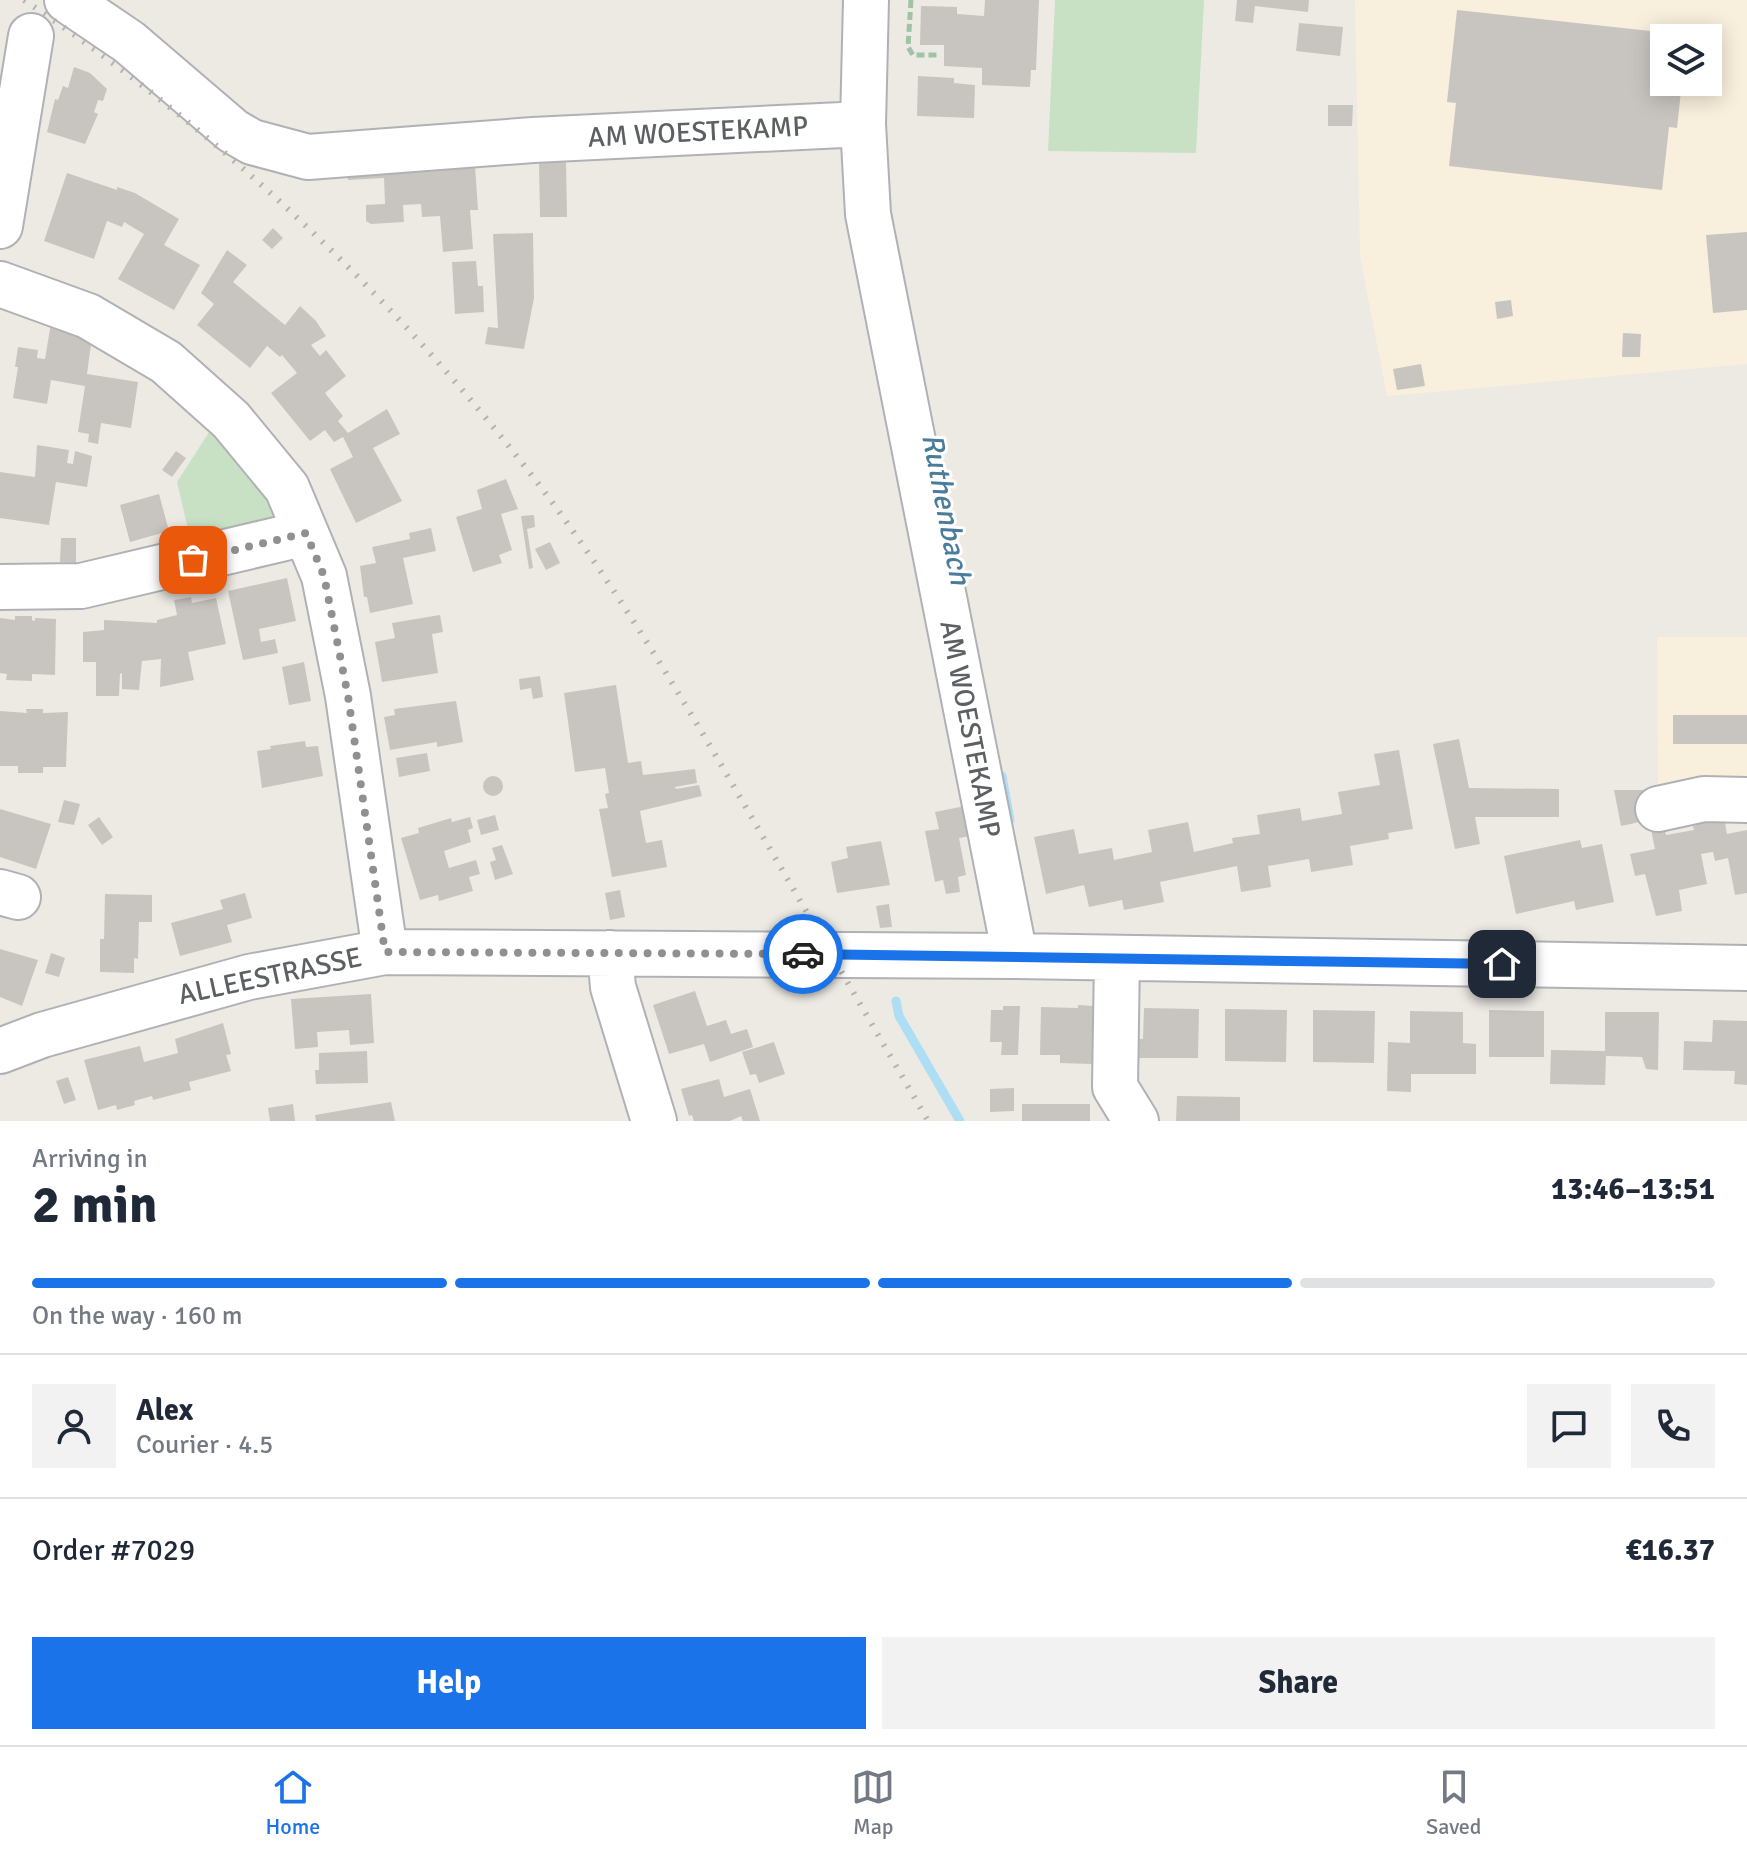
<!DOCTYPE html>
<meta charset="utf-8">
<style>
:root{--surface:#fff;--page:#f2f2f3;--text:#1f2937;--muted:#747a83;--line:#e0e1e3;--accent:#1a73e8}
body{margin:0;font-family:Signika,sans-serif;background:var(--page);color:var(--text);height:100vh;display:flex;flex-direction:column;font-size:30px;white-space:nowrap}
*{box-sizing:border-box;margin:0}
p{font-size:26px;color:var(--muted)}
.icon{flex:none;width:44px;height:44px;fill:none;stroke:currentColor;stroke-width:2;stroke-linecap:round;stroke-linejoin:round}
.map{position:relative;height:1121px;overflow:hidden}
.sheet{display:flex;flex-direction:column;background:var(--surface);flex:1}
.sheet>*{flex:none}
.buttons{position:absolute;left:1650px;top:24px;display:grid;gap:16px}
.buttons a{display:grid;place-items:center;width:72px;height:72px;border-radius:0px;background:var(--surface);box-shadow:0 4px 20px #0003;font-size:40px}
.pin{position:absolute;display:grid;place-items:center;width:68px;height:68px;color:#fff;margin:-34px;border-radius:16px;box-shadow:0 4px 12px #0006}
.courier{position:absolute;display:grid;place-items:center;width:80px;height:80px;margin:-40px;border:6px solid #1a73e8;border-radius:50%;background:#fff;color:#222;box-shadow:0 2px 10px #0007}
.headline em{font-style:normal;font-weight:800}
.headline div{display:flex;flex-direction:column-reverse}
.headline{display:flex;align-items:center;justify-content:space-between;height:136px;padding:0 32px}
h1{font-size:52px;font-weight:800;line-height:60px}
.bar{display:grid;grid-template-columns:repeat(4,1fr);gap:12px 8px;align-content:center;height:96px;padding:0 32px}
.bar i{height:10px;border-radius:6px;background:var(--line)}
.bar .current{background:var(--accent)}
.bar p{grid-column:span 4}
.line{display:flex;align-items:center;gap:20px;padding:0 32px;border-top:2px solid var(--line)}
.line div{flex:1}
.round{display:grid;place-items:center;flex:none;width:84px;height:84px;border-radius:0px;background:var(--page)}
.primary-button{display:flex;gap:16px;margin-top:auto;padding:16px 32px}
.primary-button a{flex:1;height:92px;border-radius:0px;background:var(--accent);color:#fff;font-size:32px;font-weight:800;line-height:92px;text-align:center}
.primary-button a+a{background:var(--page);color:var(--text)}
.dock{display:flex;justify-content:space-around;align-items:center;height:112px;border-top:2px solid var(--line);background:var(--surface);font-size:22px;color:var(--muted)}
.dock a{display:grid;justify-items:center;gap:4px}
.dock .current{color:var(--accent)}
.map>svg:first-child{display:block}
.commercial{fill:#f9efdd;fill-rule:evenodd}
.green{fill:#c8e1c4}
.lines{fill:none;stroke-linecap:round;stroke-linejoin:round}
.stream{stroke:#addef4;stroke-width:9}
.building{fill:#c8c5c1}
.minor-casing{stroke:#afb2b5;stroke-width:48}
.path{stroke:#a0c3a5;stroke-width:5;stroke-dasharray:8 4;stroke-linecap:butt}
.minor{stroke:#fff;stroke-width:44}
.rail{stroke:#b2b3b3;stroke-width:6;stroke-dasharray:2 10;stroke-linecap:butt}
.done{stroke:#8f9090;stroke-width:8;stroke-dasharray:0 14.4}
.route{stroke:#1a73e8;stroke-width:10}
.labels{text-anchor:middle;dominant-baseline:central;stroke-width:6;stroke-linejoin:round;paint-order:stroke}
.street-label{font-size:28px;fill:#5c6063;stroke:#fff}
.water-label{font-size:30px;font-style:italic;fill:#4a7c9b;stroke:#fff}
</style>
<div class="map">
<svg width="1747" height="1121" viewBox="0 0 1747 1121">
<rect width="100%" height="100%" fill="#edeae4"/>
<path class="commercial" d="M 1355,0 L 1747,0 L 1747,364 L 1387,396 L 1360,256 ZM 1664,38 L 1708,38 L 1708,82 L 1664,82 Z
M 1657,637 L 1747,637 L 1747,788 L 1658,787 Z"/>
<path class="green" d="M 1055,0 L 1204,0 L 1196,153 L 1048,151 Z
M 213,426 L 274,503 L 274,518 L 264,524 L 191,542 L 177,482 Z"/>
<g class="lines">
<path class="stream" d="M 1002,776 L 1010,820
M 896,1001 L 899,1016 L 960,1121"/>
</g>
<path class="building" d="M 985,0 L 1039,0 L 1036,70 L 1031,70 L 1030,87 L 982,85 L 982,68 L 944,66 L 944,45 L 920,45 L 921,6 L 957,7 L 957,14 L 984,16 Z
M 1237,0 L 1309,0 L 1308,12 L 1255,6 L 1253,23 L 1235,21 Z
M 1457,10 L 1687,35 L 1687,38 L 1664,38 L 1664,82 L 1682,82 L 1677,128 L 1669,127 L 1662,190 L 1449,166 L 1456,103 L 1447,102 Z
M 1299,23 L 1343,27 L 1340,56 L 1296,51 Z
M 74,67 L 90,73 L 107,89 L 103,101 L 98,100 L 94,112 L 98,114 L 85,144 L 47,132 L 55,99 L 58,100 L 63,86 L 68,88 Z
M 918,76 L 954,78 L 954,83 L 975,85 L 974,118 L 917,116 Z
M 1328,105 L 1353,105 L 1352,126 L 1328,126 Z
M 539,162 L 566,162 L 567,217 L 540,217 Z
M 347,164 L 384,173 L 402,172 L 401,169 L 475,165 L 478,210 L 470,210 L 473,249 L 443,252 L 440,216 L 422,217 L 421,204 L 403,205 L 404,222 L 371,224 L 366,221 L 366,205 L 385,204 L 384,178 L 348,180 Z
M 67,173 L 117,190 L 117,187 L 135,193 L 179,219 L 164,245 L 200,265 L 174,310 L 118,279 L 144,234 L 124,222 L 122,227 L 107,221 L 94,259 L 44,241 Z
M 273,228 L 283,238 L 272,249 L 262,240 Z
M 1747,232 L 1747,310 L 1713,313 L 1706,235 Z
M 533,233 L 534,298 L 524,349 L 485,344 L 488,327 L 498,328 L 493,234 Z
M 227,250 L 247,265 L 233,282 L 285,325 L 300,306 L 316,321 L 326,336 L 311,345 L 320,356 L 326,350 L 346,376 L 325,393 L 343,416 L 338,421 L 348,433 L 387,409 L 400,434 L 373,448 L 402,501 L 356,523 L 330,469 L 353,457 L 343,437 L 334,442 L 325,430 L 310,441 L 271,393 L 297,373 L 282,355 L 280,357 L 267,346 L 250,368 L 197,325 L 214,304 L 201,293 Z
M 476,261 L 478,286 L 483,286 L 484,312 L 455,314 L 452,262 Z
M 1511,300 L 1513,316 L 1497,319 L 1495,302 Z
M 51,323 L 92,337 L 87,374 L 138,382 L 131,428 L 101,423 L 98,444 L 88,442 L 89,434 L 78,432 L 85,386 L 51,380 L 47,404 L 13,398 L 18,367 L 15,367 L 18,347 L 38,350 L 37,358 L 45,359 Z
M 1623,333 L 1641,334 L 1640,357 L 1622,357 Z
M 1421,364 L 1425,386 L 1397,390 L 1393,369 Z
M 37,445 L 69,450 L 67,463 L 73,464 L 75,451 L 92,456 L 87,487 L 56,482 L 49,525 L 0,518 L 0,472 L 35,477 Z
M 176,451 L 186,458 L 172,477 L 162,470 Z
M 506,479 L 518,509 L 501,514 L 512,550 L 499,555 L 502,563 L 473,572 L 456,517 L 482,509 L 477,490 Z
M 159,494 L 169,531 L 130,542 L 120,505 Z
M 534,515 L 535,527 L 527,529 L 533,568 L 529,569 L 521,516 Z
M 431,528 L 436,551 L 403,558 L 413,604 L 370,613 L 367,597 L 364,597 L 360,566 L 376,563 L 372,547 L 410,539 L 409,533 Z
M 61,538 L 76,538 L 76,563 L 60,562 Z
M 550,542 L 560,563 L 546,570 L 535,549 Z
M 287,578 L 296,621 L 259,629 L 261,642 L 275,639 L 278,653 L 243,660 L 228,591 Z
M 191,597 L 192,603 L 216,598 L 226,644 L 188,652 L 194,680 L 160,687 L 161,659 L 142,661 L 139,690 L 122,689 L 122,674 L 120,673 L 119,696 L 96,696 L 96,662 L 83,662 L 83,632 L 104,630 L 104,620 L 157,623 L 157,620 L 177,615 L 174,600 Z
M 440,615 L 443,632 L 432,634 L 438,673 L 382,682 L 375,642 L 395,638 L 392,623 Z
M 15,616 L 32,616 L 32,620 L 35,621 L 35,618 L 56,619 L 55,675 L 32,674 L 32,681 L 6,680 L 7,674 L 0,673 L 0,618 L 15,620 Z
M 304,662 L 311,701 L 289,705 L 282,667 Z
M 540,676 L 543,697 L 533,699 L 531,688 L 520,690 L 519,679 Z
M 616,685 L 628,763 L 641,761 L 643,775 L 695,769 L 697,783 L 675,787 L 676,789 L 699,785 L 702,796 L 640,811 L 646,843 L 662,840 L 667,867 L 612,877 L 599,809 L 608,808 L 605,794 L 609,793 L 605,768 L 575,772 L 564,693 Z
M 456,701 L 463,742 L 437,747 L 437,742 L 390,750 L 384,717 L 395,715 L 394,709 Z
M 26,709 L 43,709 L 43,713 L 68,712 L 66,767 L 43,767 L 43,773 L 18,773 L 18,766 L 0,766 L 0,711 L 27,713 Z
M 1673,715 L 1747,715 L 1747,744 L 1673,744 Z
M 1459,739 L 1469,788 L 1559,789 L 1559,817 L 1475,817 L 1480,844 L 1455,849 L 1433,744 Z
M 305,741 L 306,747 L 318,746 L 323,776 L 262,788 L 257,751 L 271,749 L 270,746 Z
M 1399,750 L 1413,829 L 1388,833 L 1389,839 L 1350,846 L 1353,865 L 1311,872 L 1309,859 L 1268,866 L 1271,887 L 1241,892 L 1237,866 L 1160,882 L 1164,902 L 1124,910 L 1122,900 L 1089,907 L 1084,885 L 1046,894 L 1034,837 L 1074,829 L 1079,854 L 1112,848 L 1114,860 L 1152,852 L 1148,830 L 1188,822 L 1194,852 L 1233,843 L 1232,838 L 1260,834 L 1257,815 L 1300,808 L 1302,821 L 1342,814 L 1338,792 L 1380,785 L 1374,754 Z
M 427,753 L 430,771 L 399,777 L 396,758 Z
M483 786a10 10 0 1 1 20 0a10 10 0 1 1-20 0Z
M 1614,790 L 1647,790 L 1654,820 L 1662,818 L 1666,835 L 1694,830 L 1693,826 L 1724,817 L 1727,834 L 1747,830 L 1747,893 L 1735,895 L 1728,858 L 1715,861 L 1713,852 L 1701,854 L 1707,884 L 1679,890 L 1682,911 L 1656,916 L 1645,874 L 1635,876 L 1630,854 L 1655,849 L 1649,820 L 1621,826 Z
M 64,800 L 80,804 L 74,825 L 58,822 Z
M 970,805 L 976,835 L 959,838 L 966,875 L 958,877 L 960,892 L 946,894 L 943,880 L 935,882 L 925,831 L 939,829 L 935,812 Z
M 0,809 L 51,824 L 36,869 L 0,857 Z
M 495,815 L 499,830 L 481,835 L 477,820 Z
M 99,817 L 113,837 L 102,845 L 88,825 Z
M 470,817 L 473,828 L 468,830 L 471,842 L 444,851 L 449,868 L 476,860 L 480,874 L 469,877 L 473,891 L 439,901 L 438,895 L 420,900 L 401,838 L 419,833 L 418,828 L 451,818 L 452,822 Z
M 1580,840 L 1582,848 L 1602,844 L 1614,902 L 1576,910 L 1574,901 L 1516,914 L 1504,856 Z
M 881,841 L 890,885 L 837,893 L 831,862 L 848,858 L 846,847 Z
M 502,845 L 513,874 L 495,880 L 490,862 L 496,860 L 492,848 Z
M 620,890 L 625,917 L 610,920 L 605,893 Z
M 245,893 L 252,918 L 227,925 L 232,942 L 180,956 L 171,923 L 223,909 L 220,900 Z
M 105,894 L 152,895 L 152,922 L 139,922 L 138,959 L 134,958 L 134,973 L 100,972 L 100,939 L 104,939 Z
M 889,904 L 892,927 L 880,928 L 876,906 Z
M 0,949 L 38,960 L 22,1006 L 0,997 Z
M 51,953 L 65,958 L 59,977 L 45,973 Z
M 695,991 L 707,1026 L 726,1020 L 731,1034 L 747,1029 L 753,1047 L 710,1062 L 704,1044 L 669,1054 L 653,1005 Z
M 371,994 L 374,1043 L 350,1045 L 349,1030 L 317,1032 L 318,1047 L 295,1049 L 291,999 Z
M 1078,1005 L 1093,1006 L 1092,1064 L 1060,1063 L 1060,1055 L 1040,1055 L 1041,1007 L 1078,1008 Z
M 1003,1006 L 1020,1006 L 1018,1055 L 1001,1055 L 1002,1042 L 990,1042 L 991,1010 L 1003,1010 Z
M 1144,1008 L 1199,1009 L 1198,1058 L 1126,1058 L 1126,1038 L 1143,1039 Z
M 1225,1009 L 1287,1010 L 1286,1062 L 1225,1061 Z
M 1313,1010 L 1375,1011 L 1374,1063 L 1313,1062 Z
M 1489,1010 L 1544,1011 L 1544,1057 L 1489,1057 Z
M 1410,1011 L 1463,1012 L 1463,1043 L 1476,1044 L 1476,1074 L 1411,1074 L 1411,1092 L 1387,1091 L 1388,1042 L 1410,1043 Z
M 1605,1012 L 1659,1012 L 1658,1070 L 1646,1069 L 1642,1057 L 1606,1056 L 1605,1085 L 1550,1084 L 1551,1050 L 1605,1051 Z
M 1713,1020 L 1747,1021 L 1747,1085 L 1734,1084 L 1735,1071 L 1683,1070 L 1684,1041 L 1712,1042 Z
M 223,1023 L 231,1054 L 226,1055 L 231,1071 L 189,1082 L 191,1090 L 153,1100 L 152,1096 L 134,1101 L 135,1105 L 117,1110 L 116,1105 L 98,1110 L 84,1060 L 140,1046 L 144,1062 L 178,1053 L 175,1039 Z
M 774,1042 L 785,1074 L 759,1083 L 756,1074 L 750,1075 L 742,1052 Z
M 367,1051 L 368,1083 L 316,1084 L 315,1070 L 319,1070 L 319,1053 Z
M 68,1077 L 76,1100 L 64,1104 L 56,1081 Z
M 719,1079 L 724,1097 L 750,1089 L 760,1121 L 743,1121 L 741,1116 L 730,1121 L 694,1121 L 692,1115 L 689,1116 L 681,1089 Z
M 1014,1088 L 1014,1111 L 990,1112 L 990,1089 Z
M 1177,1096 L 1240,1097 L 1240,1121 L 1176,1121 Z
M 391,1102 L 395,1121 L 316,1121 L 315,1115 Z
M 293,1104 L 295,1121 L 270,1121 L 268,1108 Z
M 1022,1104 L 1090,1104 L 1090,1121 L 1022,1121 Z"/>
<g class="lines">
<defs>
<path id="minor" d="M 67,0 L 129,42 L 233,131 L 252,142 L 308,157 L 533,140 L 863,124
M 866,0 L 863,124 L 868,214 L 1015,956
M 0,226 L 31,36
M 0,284 L 88,316 L 166,362 L 231,420 L 287,488 L 324,576 L 348,696 L 385,952
M 0,587 L 81,586 L 306,533
M 1658,809 L 1704,799 L 1747,800
M 0,892 L 18,897
M 610,953 L 613,987 L 654,1121
M 1117,958 L 1115,1087 L 1136,1121
M 0,1051 L 42,1035 L 249,977 L 385,952 L 1015,956 L 1747,968"/>
</defs>
<use href="#minor" class="minor-casing"/>
<path class="path" d="M 911,0 L 908,47 L 913,55 L 938,55"/>
<use href="#minor" class="minor"/>
<path class="rail" d="M 24,0 C 226,136 406,307 552,502 C 631,610 699,726 766,842 C 820,935 874,1028 928,1121"/>
</g>
<g class="lines">
<path class="done" d="M 193,560 L 306,533 L 324,576 L 348,696 L 385,952 L 803,954"/>
<path class="route" d="M 803,954 L 1502,964"/>
</g>
<g class="labels">
<g class="street-label">
<text transform="translate(698 132) rotate(-3)">AM WOESTEKAMP</text>
<text transform="translate(970 729) rotate(79)">AM WOESTEKAMP</text>
<text transform="translate(270 976) rotate(-12)">ALLEESTRASSE</text>
</g>
<g class="water-label">
<text transform="translate(946 509) rotate(79)">Ruthenbach</text>
</g>
</g>
</svg>
<div class="buttons">
<a><svg class="icon" aria-label="layers" viewBox="0 0 24 24"><path d="M12 4l9 5-9 5-9-5zM3 14l9 5 9-5"/></svg></a>
</div>
<div class="pin" style="left:193px;top:560px;background:#ea580c"><svg class="icon" aria-label="bag" viewBox="0 0 24 24"><path d="M5 8h14l-1 12H6zM9 8a3 3 0 0 1 6 0"/></svg></div>
<div class="pin" style="left:1502px;top:964px;background:#1f2937"><svg class="icon" aria-label="home" viewBox="0 0 24 24"><path d="M3 11l9-7 9 7M6 9v11h12V9"/></svg></div>
<div class="courier" style="left:803px;top:954px"><svg class="icon" aria-label="car" viewBox="0 0 24 24"><path d="M5 17H2v-5l4-1 3-4h7l3 4 3 1v5h-3M9 17h6M6 11h13"/><circle cx="7" cy="17" r="2"/><circle cx="17" cy="17" r="2"/></svg></div>
</div>
<section class="sheet">
<div class="headline"><div><h1>2 min</h1><p>Arriving in</p></div><em>13:46–13:51</em></div>
<div class="bar"><i class="current"></i><i class="current"></i><i class="current"></i><i></i><p>On the way · 160 m</p></div>
<div class="line" style="height:144px"><a class="round"><svg class="icon" aria-label="person" viewBox="0 0 24 24"><circle cx="12" cy="8" r="4"/><path d="M4 21q1-7 8-7t8 7"/></svg></a><div><b>Alex</b><p>Courier · 4.5</p></div><a class="round"><svg class="icon" aria-label="chat" viewBox="0 0 24 24"><path d="M4 5h16v11H9l-5 4z"/></svg></a><a class="round"><svg class="icon" aria-label="phone" viewBox="0 0 24 24"><path d="M5 4h4l2 5-3 2q2 4 5 5l2-3 5 2v4C11 20 4 13 5 4z"/></svg></a></div>
<div class="line" style="height:104px"><div>Order #7029</div><b>€16.37</b></div>
<div class="primary-button"><a>Help</a><a>Share</a></div>
</section>
<nav class="dock">
<a class="current"><svg class="icon" aria-label="home" viewBox="0 0 24 24"><path d="M3 11l9-7 9 7M6 9v11h12V9"/></svg>Home</a>
<a><svg class="icon" aria-label="map" viewBox="0 0 24 24"><path d="M3 6l6-2 6 2 6-2v14l-6 2-6-2-6 2zM9 4v14M15 6v14"/></svg>Map</a>
<a><svg class="icon" aria-label="saved" viewBox="0 0 24 24"><path d="M7 4h10v16l-5-4-5 4z"/></svg>Saved</a>
</nav>
